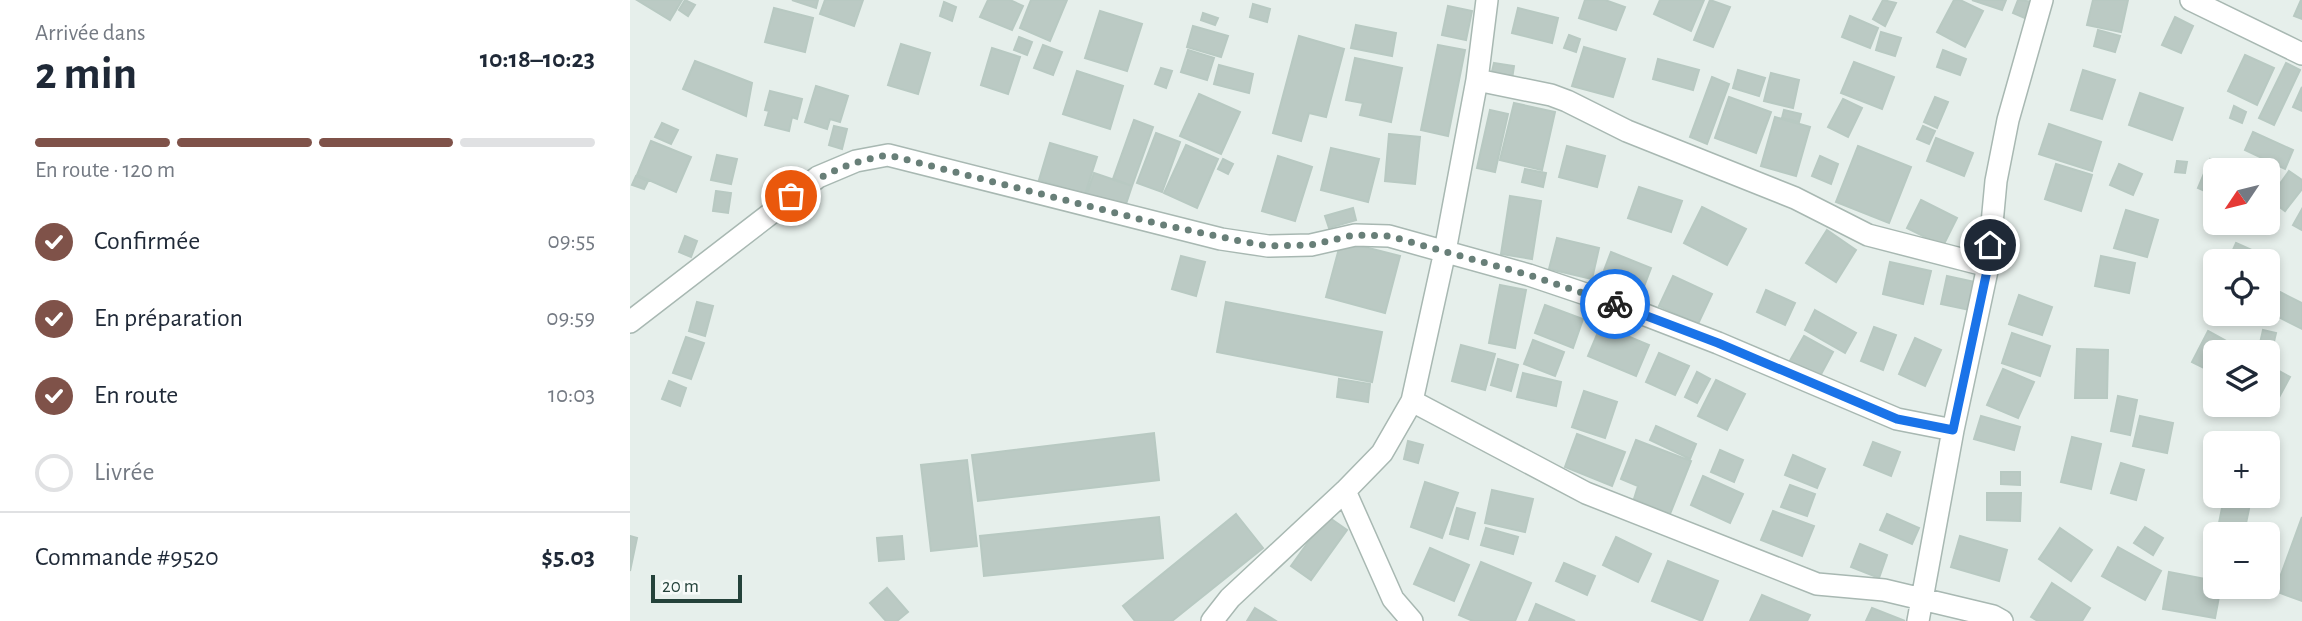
<!DOCTYPE html>
<html lang="fr">
<meta charset="utf-8">
<style>
:root{--surface:#fff;--page:#f6f6f7;--text:#1f2937;--muted:#747a83;--line:#e0e1e3;--accent:#7f5249}
body{margin:0;font-family:"Alegreya Sans",sans-serif;background:var(--page);color:var(--text);height:100vh;display:flex;flex-direction:column;font-size:26px;white-space:nowrap}
*{box-sizing:border-box;margin:0}
p{font-size:23px;color:var(--muted)}
.icon{flex:none;width:38px;height:38px;fill:none;stroke:currentColor;stroke-width:2;stroke-linecap:round;stroke-linejoin:round}
.map{position:relative;flex:1;overflow:hidden}
.side{display:flex;flex-direction:column;background:var(--surface);width:630px}
.side>*{flex:none}
.needle{width:46px;rotate:235deg}
.controls{position:absolute;left:1573px;top:158px;display:grid;gap:14px}
.controls a{display:grid;place-items:center;width:77px;height:77px;border-radius:10px;background:var(--surface);box-shadow:0 4px 10px #0003;font-size:35px}
.scale{position:absolute;left:21px;bottom:18px;width:91px;box-sizing:border-box;padding-left:7px;border:4px solid #24423a;border-top:0;font-size:19px;line-height:24px;white-space:nowrap;color:#24423a;-webkit-text-stroke:5px #f7fbf9;paint-order:stroke}
.pin{position:absolute;display:grid;place-items:center;width:60px;height:60px;color:#fff;margin:-30px;border:4px solid #fff;border-radius:50%;box-shadow:0 2px 7px #0007}
.courier{position:absolute;display:grid;place-items:center;width:70px;height:70px;margin:-35px;border:5px solid #1a73e8;border-radius:50%;background:#fff;color:#222;box-shadow:0 2px 9px #0007}
.headline em{font-style:normal;font-weight:600}
.headline div{display:flex;flex-direction:column-reverse}
.headline{display:flex;align-items:center;justify-content:space-between;height:119px;padding:0 35px}
h1{font-size:46px;font-weight:600;line-height:52px}
.bar{display:grid;grid-template-columns:repeat(4,1fr);gap:10px 7px;align-content:center;height:84px;padding:0 35px}
.bar i{height:9px;border-radius:5px;background:var(--line)}
.bar .on{background:var(--accent)}
.bar p{grid-column:span 4}
.line{display:flex;align-items:center;gap:18px;padding:0 35px;border-top:2px solid var(--line)}
.line div{flex:1}
ol{padding:0 35px;list-style:none}
li{display:flex;align-items:center;gap:21px;height:77px}
li p{margin-inline-start:auto}
li .icon{padding:7px;border-radius:50%;background:var(--accent);color:#fff;stroke-width:4}
li:last-child{color:var(--muted)}
li i{width:38px;height:38px;border:4px solid var(--line);border-radius:50%}
main{display:flex;flex:1;min-height:0}
.map>svg:first-child{display:block}
.building{fill:#bbcac4;stroke:#b8c9c2;stroke-width:2}
.lines{fill:none;stroke-linecap:round;stroke-linejoin:round}
.minor-casing{stroke:#a8b8b2;stroke-width:24}
.minor{stroke:#fff;stroke-width:21}
.done{stroke:#687f78;stroke-width:7;stroke-dasharray:0 12.6}
.route{stroke:#1a73e8;stroke-width:9}
</style>
<main>
<section class="side">
<div class="headline"><div><h1>2 min</h1><p>Arrivée dans</p></div><em>10:18–10:23</em></div>
<div class="bar"><i class="on"></i><i class="on"></i><i class="on"></i><i></i><p>En route · 120 m</p></div>
<ol>
<li><svg class="icon" aria-label="check" viewBox="0 0 24 24"><path d="M5 12l5 5 9-10"/></svg>Confirmée<p>09:55</p></li>
<li><svg class="icon" aria-label="check" viewBox="0 0 24 24"><path d="M5 12l5 5 9-10"/></svg>En préparation<p>09:59</p></li>
<li><svg class="icon" aria-label="check" viewBox="0 0 24 24"><path d="M5 12l5 5 9-10"/></svg>En route<p>10:03</p></li>
<li><i></i>Livrée</li>
</ol>
<div class="line" style="height:91px"><div>Commande #9520</div><b>$5.03</b></div>
</section>
<div class="map">
<svg width="1672" height="621" viewBox="0 0 1672 621">
<rect width="100%" height="100%" fill="#e6efeb"/>
<path class="building" d="M 7,0 L 52,0 L 40,20 Z
M 55,0 L 65,5 L 58,16 L 49,10 Z
M 162,0 L 188,0 L 186,8 Z
M 195,0 L 233,0 L 224,26 L 190,14 Z
M 358,0 L 380,0 L 393,6 L 382,30 L 350,17 Z
M 401,0 L 437,0 L 420,41 L 390,28 Z
M 955,0 L 975,0 L 995,7 L 986,30 L 949,18 Z
M 1030,0 L 1074,0 L 1061,31 L 1024,14 Z
M 1080,0 L 1100,7 L 1083,47 L 1064,40 Z
M 1253,0 L 1266,3 L 1255,26 L 1243,19 Z
M 1324,0 L 1330,0 L 1353,11 L 1335,47 L 1307,32 Z
M 1342,0 L 1376,0 L 1372,10 Z
M 1388,0 L 1404,2 L 1397,19 L 1383,13 Z
M 1463,0 L 1498,0 L 1491,32 L 1457,25 Z
M 1671,0 L 1672,0 L 1672,19 L 1664,16 Z
M 314,2 L 326,7 L 322,21 L 310,16 Z
M 623,4 L 640,9 L 637,22 L 620,17 Z
M 818,6 L 842,11 L 836,40 L 812,35 Z
M 144,8 L 183,18 L 175,52 L 135,42 Z
M 888,8 L 928,18 L 922,43 L 882,33 Z
M 470,11 L 512,24 L 497,71 L 455,58 Z
M 573,13 L 588,18 L 585,25 L 571,20 Z
M 1220,16 L 1248,28 L 1240,48 L 1212,37 Z
M 1545,17 L 1563,26 L 1551,53 L 1532,45 Z
M 726,25 L 766,33 L 762,56 L 721,48 Z
M 563,26 L 598,36 L 591,57 L 557,47 Z
M 1468,30 L 1490,36 L 1485,52 L 1464,46 Z
M 1251,32 L 1271,38 L 1265,56 L 1246,50 Z
M 939,35 L 950,39 L 946,52 L 934,48 Z
M 669,36 L 714,49 L 696,117 L 679,113 L 671,141 L 643,133 Z
M 389,37 L 402,42 L 397,55 L 384,50 Z
M 271,44 L 300,53 L 288,94 L 258,85 Z
M 413,45 L 432,52 L 423,75 L 404,68 Z
M 808,45 L 835,50 L 818,136 L 791,130 Z
M 954,47 L 995,59 L 983,97 L 942,86 Z
M 362,48 L 390,57 L 378,94 L 351,85 Z
M 558,50 L 584,58 L 577,80 L 551,72 Z
M 1313,50 L 1336,59 L 1330,75 L 1307,67 Z
M 1615,55 L 1644,68 L 1627,105 L 1598,91 Z
M 725,58 L 772,68 L 761,122 L 730,115 L 733,103 L 716,100 Z
M 1028,59 L 1069,70 L 1063,90 L 1023,79 Z
M 65,61 L 122,83 L 116,116 L 53,89 Z
M 1224,62 L 1264,77 L 1252,109 L 1211,93 Z
M 864,63 L 884,66 L 882,79 L 861,76 Z
M 1656,63 L 1670,70 L 1644,125 L 1629,118 Z
M 589,65 L 623,74 L 619,93 L 584,84 Z
M 531,68 L 542,71 L 536,88 L 525,84 Z
M 1108,70 L 1135,78 L 1129,96 L 1103,88 Z
M 1453,70 L 1485,80 L 1472,119 L 1441,110 Z
M 447,71 L 493,86 L 480,129 L 433,114 Z
M 1141,73 L 1169,80 L 1163,108 L 1134,101 Z
M 1082,77 L 1099,84 L 1077,144 L 1060,137 Z
M 186,86 L 218,96 L 210,122 L 200,119 L 197,129 L 175,122 Z
M 1672,87 L 1672,111 L 1663,107 Z
M 140,91 L 172,99 L 167,119 L 162,117 L 159,131 L 135,125 L 139,111 L 135,110 Z
M 1510,93 L 1553,108 L 1542,140 L 1499,125 Z
M 569,94 L 610,112 L 591,154 L 550,136 Z
M 1099,97 L 1141,112 L 1126,153 L 1085,138 Z
M 1305,97 L 1318,102 L 1307,128 L 1294,122 Z
M 1213,99 L 1232,108 L 1218,137 L 1198,127 Z
M 884,103 L 925,112 L 912,170 L 870,160 Z
M 1604,106 L 1616,112 L 1612,123 L 1600,118 Z
M 860,110 L 878,114 L 865,172 L 847,168 Z
M 1154,110 L 1171,114 L 1169,122 L 1152,118 Z
M 1145,117 L 1180,127 L 1166,176 L 1131,166 Z
M 504,120 L 523,127 L 502,186 L 483,179 Z
M 32,123 L 48,130 L 41,144 L 25,137 Z
M 1419,124 L 1471,142 L 1462,171 L 1409,154 Z
M 204,126 L 217,129 L 212,149 L 199,145 Z
M 1293,126 L 1305,131 L 1299,144 L 1287,139 Z
M 1623,132 L 1663,150 L 1655,169 L 1615,150 Z
M 526,133 L 550,142 L 532,192 L 507,183 Z
M 759,134 L 790,137 L 785,184 L 755,181 Z
M 1306,138 L 1343,153 L 1334,176 L 1297,161 Z
M 21,141 L 61,157 L 46,192 L 7,175 Z
M 420,143 L 467,157 L 455,194 L 409,180 Z
M 556,145 L 588,159 L 567,208 L 534,193 Z
M 937,146 L 975,156 L 967,187 L 929,177 Z
M 1228,146 L 1281,167 L 1259,223 L 1206,202 Z
M 701,148 L 749,159 L 738,202 L 691,190 Z
M 87,155 L 107,159 L 101,184 L 81,180 Z
M 648,156 L 682,167 L 665,221 L 632,211 Z
M 1190,156 L 1208,164 L 1201,184 L 1182,176 Z
M 593,159 L 603,164 L 598,174 L 588,169 Z
M 1580,159 L 1603,169 L 1586,170 L 1586,196 L 1568,188 Z
M 1547,161 L 1557,162 L 1555,173 L 1545,172 Z
M 1426,164 L 1462,175 L 1451,211 L 1415,199 Z
M 1489,164 L 1512,174 L 1503,195 L 1480,185 Z
M 895,169 L 916,173 L 913,187 L 892,182 Z
M 1659,171 L 1672,180 L 1672,189 L 1655,211 L 1639,199 Z
M 464,173 L 502,186 L 495,207 L 457,194 Z
M 6,176 L 18,181 L 14,189 L 2,185 Z
M 1009,187 L 1052,201 L 1041,232 L 998,218 Z
M 86,191 L 101,193 L 98,213 L 83,211 Z
M 880,196 L 911,201 L 902,259 L 871,254 Z
M 1291,200 L 1327,218 L 1313,246 L 1277,228 Z
M 1072,207 L 1116,229 L 1097,265 L 1054,243 Z
M 723,208 L 726,220 L 699,228 L 695,216 Z
M 1672,209 L 1672,230 L 1663,225 Z
M 1496,210 L 1528,220 L 1517,257 L 1484,248 Z
M 1197,230 L 1226,250 L 1206,282 L 1176,263 Z
M 55,236 L 67,241 L 61,257 L 49,252 Z
M 927,238 L 969,248 L 962,279 L 919,269 Z
M 711,241 L 770,256 L 755,313 L 696,297 Z
M 1606,243 L 1644,260 L 1638,273 L 1638,261 L 1598,261 Z
M 981,252 L 1021,268 L 1010,297 L 970,281 Z
M 551,256 L 575,262 L 566,296 L 542,289 Z
M 1471,256 L 1505,263 L 1499,293 L 1465,286 Z
M 1260,262 L 1301,271 L 1293,304 L 1253,294 Z
M 1043,276 L 1082,294 L 1068,324 L 1029,306 Z
M 1317,276 L 1345,282 L 1340,310 L 1311,304 Z
M 870,285 L 896,290 L 885,348 L 859,343 Z
M 1136,290 L 1165,303 L 1155,325 L 1127,312 Z
M 1650,292 L 1672,303 L 1672,329 L 1639,312 Z
M 1389,295 L 1422,307 L 1412,335 L 1379,324 Z
M 67,302 L 83,306 L 75,336 L 59,331 Z
M 596,302 L 752,332 L 742,382 L 587,352 Z
M 915,305 L 953,319 L 943,348 L 905,333 Z
M 1185,310 L 1226,333 L 1215,353 L 1175,330 Z
M 971,325 L 1019,345 L 1006,376 L 958,356 Z
M 1244,327 L 1266,335 L 1253,370 L 1231,361 Z
M 1633,330 L 1646,333 L 1640,359 L 1638,352 L 1628,352 Z
M 1578,331 L 1611,349 L 1609,352 L 1586,352 L 1586,374 L 1562,362 Z
M 1382,333 L 1420,346 L 1410,376 L 1372,363 Z
M 1174,336 L 1203,352 L 1188,380 L 1158,364 Z
M 56,337 L 74,343 L 61,379 L 43,373 Z
M 1285,338 L 1311,350 L 1295,386 L 1269,374 Z
M 903,340 L 934,352 L 925,376 L 894,364 Z
M 831,345 L 865,354 L 855,390 L 822,381 Z
M 1447,349 L 1478,350 L 1477,398 L 1445,398 Z
M 1029,353 L 1059,366 L 1045,395 L 1016,382 Z
M 868,359 L 888,365 L 881,391 L 861,385 Z
M 1638,365 L 1660,377 L 1646,403 L 1638,399 Z
M 1373,369 L 1404,382 L 1388,418 L 1357,405 Z
M 1067,372 L 1080,379 L 1067,403 L 1055,397 Z
M 893,373 L 931,382 L 926,406 L 887,397 Z
M 709,379 L 740,384 L 738,402 L 707,397 Z
M 1086,380 L 1115,394 L 1097,430 L 1068,416 Z
M 39,381 L 56,388 L 50,406 L 32,399 Z
M 954,391 L 987,402 L 975,438 L 942,427 Z
M 1488,396 L 1507,400 L 1500,435 L 1481,431 Z
M 1351,416 L 1390,427 L 1384,450 L 1344,439 Z
M 1510,416 L 1543,423 L 1537,453 L 1503,446 Z
M 1026,426 L 1066,444 L 1060,459 L 1020,440 Z
M 524,433 L 529,480 L 348,501 L 342,455 Z
M 947,434 L 995,452 L 982,486 L 935,467 Z
M 1442,437 L 1471,444 L 1461,489 L 1431,482 Z
M 1006,440 L 1061,461 L 1040,514 L 1004,499 L 1008,486 L 991,479 Z
M 778,441 L 793,445 L 788,463 L 774,459 Z
M 1243,442 L 1270,452 L 1261,476 L 1234,465 Z
M 1090,450 L 1113,460 L 1104,482 L 1081,472 Z
M 1163,455 L 1195,469 L 1187,488 L 1155,475 Z
M 337,460 L 347,546 L 301,551 L 291,465 Z
M 1491,463 L 1514,470 L 1506,500 L 1481,493 Z
M 1371,472 L 1390,472 L 1390,485 L 1371,484 Z
M 1073,476 L 1113,494 L 1100,523 L 1061,505 Z
M 795,482 L 828,493 L 812,538 L 781,527 Z
M 1160,485 L 1185,494 L 1177,516 L 1151,507 Z
M 862,490 L 903,499 L 895,532 L 855,523 Z
M 1357,493 L 1391,493 L 1390,521 L 1357,520 Z
M 1594,498 L 1620,504 L 1614,533 L 1588,528 Z
M 827,508 L 845,513 L 838,539 L 820,534 Z
M 1143,511 L 1184,526 L 1172,556 L 1131,540 Z
M 606,514 L 633,548 L 542,621 L 505,621 L 493,606 Z
M 1257,514 L 1289,528 L 1282,544 L 1250,530 Z
M 697,516 L 717,530 L 681,580 L 661,566 Z
M 529,517 L 533,558 L 354,576 L 350,536 Z
M 1672,517 L 1672,601 L 1645,591 Z
M 1515,527 L 1533,538 L 1523,555 L 1504,543 Z
M 856,528 L 888,537 L 883,554 L 851,545 Z
M 1430,528 L 1462,550 L 1441,581 L 1409,559 Z
M 0,536 L 7,538 L 0,571 Z
M 272,536 L 274,559 L 249,561 L 247,538 Z
M 1330,536 L 1377,550 L 1369,581 L 1321,567 Z
M 986,537 L 1021,554 L 1008,582 L 973,565 Z
M 1230,544 L 1257,555 L 1249,578 L 1221,567 Z
M 1488,547 L 1531,571 L 1515,600 L 1472,576 Z
M 800,548 L 839,565 L 824,601 L 784,584 Z
M 1038,561 L 1088,581 L 1072,621 L 1022,601 Z
M 851,562 L 901,583 L 885,621 L 843,621 L 829,615 Z
M 934,563 L 965,576 L 957,595 L 926,581 Z
M 1539,572 L 1586,581 L 1586,586 L 1591,586 L 1585,618 L 1533,609 Z
M 1422,583 L 1460,608 L 1452,621 L 1408,621 L 1401,617 Z
M 257,588 L 278,612 L 267,621 L 256,621 L 240,603 Z
M 1132,595 L 1180,615 L 1177,621 L 1120,621 Z
M 906,604 L 945,621 L 899,621 Z
M 625,608 L 646,621 L 617,621 Z
M 1242,608 L 1275,621 L 1236,621 Z"/>
<g class="lines">
<defs>
<path id="minor" d="M 1561,0 L 1672,54
M 847,80 L 921,95 L 937,101 L 997,131 L 1165,198 L 1238,235 L 1358,266
M 0,322 L 188,177 L 226,161 L 258,155 L 591,239 L 638,246 L 681,245 L 725,235 L 759,236 L 899,275 L 1000,309 L 1088,343 L 1267,419 L 1323,430
M 782,401 L 956,493 L 1187,584 L 1254,590 L 1363,616 L 1372,621
M 715,491 L 763,599 L 782,621
M 582,621 L 600,598 L 715,491 L 752,453 L 782,401 L 815,251 L 847,80 L 857,0
M 1288,621 L 1323,430 L 1358,266 L 1366,181 L 1378,120 L 1412,0"/>
</defs>
<use href="#minor" class="minor-casing"/>
<use href="#minor" class="minor"/>
</g>
<g class="lines">
<path class="done" d="M 161,196 C 194,173 219,162 258,155 L 529,224 L 615,242 L 638,246 L 681,245 L 724,235 L 759,236 L 899,275 L 985,304"/>
<path class="route" d="M 985,304 L 1088,343 L 1267,419 L 1323,430 L 1358,266 L 1360,245"/>
</g>
</svg>
<div class="controls">
<a><svg class="needle" viewBox="-14 -14 28 28"><path d="M0-13l5 13h-10z" fill="#e53935"/><path d="M0 13l5-13h-10z" fill="#747a83"/></svg></a>
<a><svg class="icon" aria-label="locate" viewBox="0 0 24 24"><circle cx="12" cy="12" r="6"/><path d="M12 2v4M12 18v4M2 12h4M18 12h4"/></svg></a>
<a><svg class="icon" aria-label="layers" viewBox="0 0 24 24"><path d="M12 4l9 5-9 5-9-5zM3 14l9 5 9-5"/></svg></a>
<a>+</a>
<a>−</a>
</div>
<div class="scale">20 m</div>
<div class="pin" style="left:161px;top:196px;background:#ea580c"><svg class="icon" aria-label="bag" viewBox="0 0 24 24"><path d="M5 8h14l-1 12H6zM9 8a3 3 0 0 1 6 0"/></svg></div>
<div class="pin" style="left:1360px;top:245px;background:#1f2937"><svg class="icon" aria-label="home" viewBox="0 0 24 24"><path d="M3 11l9-7 9 7M6 9v11h12V9"/></svg></div>
<div class="courier" style="left:985px;top:304px"><svg class="icon" aria-label="bike" viewBox="0 0 24 24"><circle cx="6" cy="16" r="4"/><circle cx="18" cy="16" r="4"/><path d="M6 16l4-8h5l3 8M10 8l3 8H6M13 5h3"/></svg></div>
</div>
</main>
